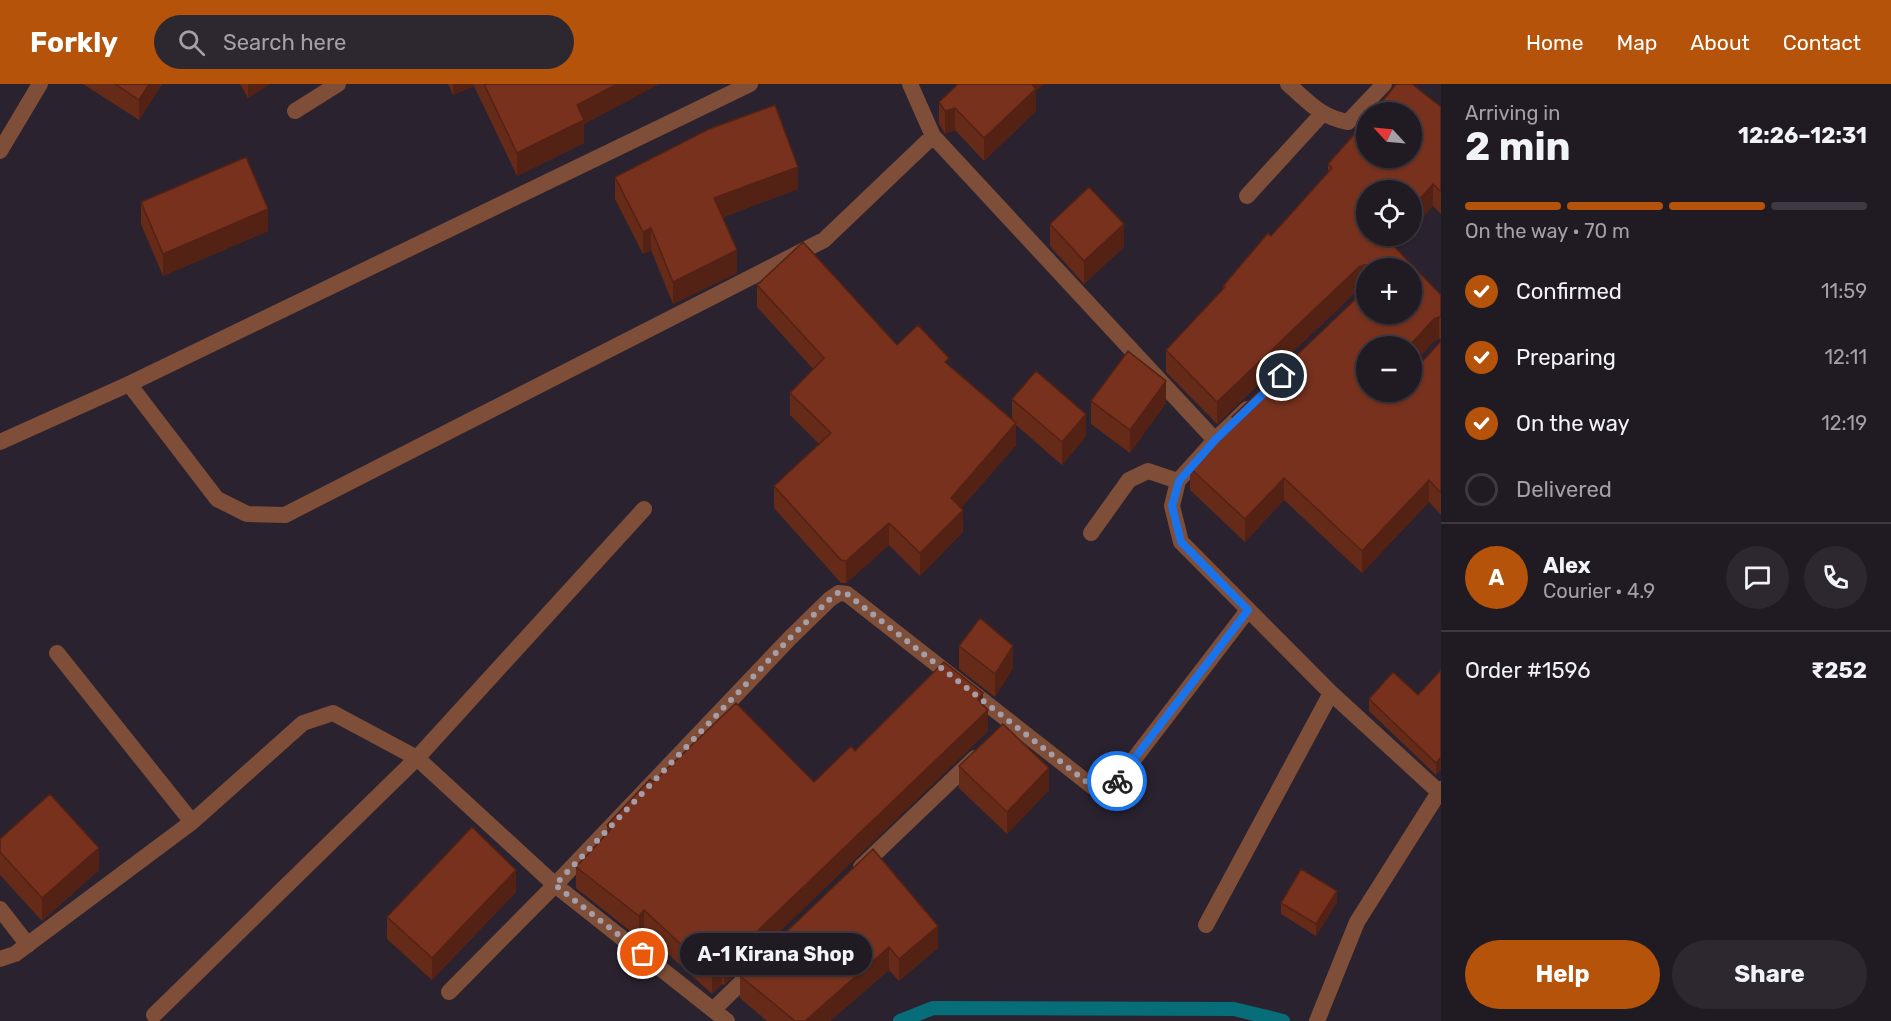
<!DOCTYPE html>
<meta charset="utf-8">
<style>
:root{--surface:#201a23;--page:#2d2730;--text:#f1f3f6;--muted:#a2a1a6;--line:#3d3841;--accent:#b45309}
body{margin:0;font-family:Rubik,sans-serif;background:var(--page);color:var(--text);height:100vh;display:flex;flex-direction:column;font-size:22px;white-space:nowrap}
*{box-sizing:border-box;margin:0}
p{font-size:20px;color:var(--muted)}
.icon{flex:none;width:33px;height:33px;fill:none;stroke:currentColor;stroke-width:2;stroke-linecap:round;stroke-linejoin:round}
.map{position:relative;flex:1;overflow:hidden}
.sheet{display:flex;flex-direction:column;background:var(--surface);width:450px}
.sheet>*{flex:none}
.needle{width:39px;rotate:296deg}
.controls{position:absolute;left:1356px;top:18px;display:grid;gap:12px}
.controls a{display:grid;place-items:center;width:66px;height:66px;border-radius:50%;background:var(--surface);box-shadow:0 2px 4px #0004,0 0 0 2px var(--line);font-size:30px}
.pin{position:absolute;display:grid;place-items:center;width:51px;height:51px;color:#fff;margin:-26px;border:3px solid #fff;border-radius:50%;box-shadow:0 2px 6px #0007}
.courier{position:absolute;display:grid;place-items:center;width:60px;height:60px;margin:-30px;border:4px solid #1a73e8;border-radius:50%;background:#fff;color:#222;box-shadow:0 2px 8px #0007}
.bubble{position:absolute;height:42px;border-radius:21px;background:var(--surface);box-shadow:0 2px 4px #0004,0 0 0 2px var(--line);font-size:20px;font-weight:700;line-height:42px;text-align:center}
.overview em{font-style:normal;font-weight:700}
.overview div{display:flex;flex-direction:column-reverse}
.overview{display:flex;align-items:center;justify-content:space-between;height:102px;padding:0 24px}
h1{font-size:39px;font-weight:700;line-height:45px}
.bar{display:grid;grid-template-columns:repeat(4,1fr);gap:9px 6px;align-content:center;height:72px;padding:0 24px}
.bar i{height:8px;border-radius:4px;background:var(--line)}
.bar .active{background:var(--accent)}
.bar p{grid-column:span 4}
.line{display:flex;align-items:center;gap:15px;padding:0 24px;border-top:2px solid var(--line)}
.line div{flex:1}
.round{display:grid;place-items:center;flex:none;width:63px;height:63px;border-radius:32px;background:var(--page)}
ol{padding:0 24px;list-style:none}
li{display:flex;align-items:center;gap:18px;height:66px}
li p{margin-inline-start:auto}
li .icon{padding:6px;border-radius:50%;background:var(--accent);color:#fff;stroke-width:4}
li:last-child{color:var(--muted)}
li i{width:33px;height:33px;border:3px solid var(--line);border-radius:50%}
.button{display:flex;gap:12px;margin-top:auto;padding:12px 24px}
.button a{flex:1;height:69px;border-radius:36px;background:var(--accent);color:#fff;font-size:24px;font-weight:700;line-height:69px;text-align:center}
.button a+a{background:var(--page);color:var(--text)}
header{display:flex;align-items:center;gap:36px;box-sizing:border-box;height:84px;padding:0 30px;background:var(--accent);color:#fff}
header strong{font-size:28px}
nav{display:flex;gap:33px;margin-inline-start:auto;font-size:21px}
.search{width:420px;height:54px;background:var(--page);display:flex;align-items:center;gap:15px;box-sizing:border-box;padding:0 21px;border-radius:33px;color:var(--muted);font-size:22px}
main{display:flex;flex:1;min-height:0}
.map>svg:first-child{display:block}
.lines{fill:none;stroke-linecap:round;stroke-linejoin:round}
.stream{stroke:#076d79;stroke-width:14}
.minor{stroke:#7f4e38;stroke-width:16}
.tertiary{stroke:#7f4e38;stroke-width:16}
.wall{fill:#662a19}
.shaded-wall{fill:#532214}
.building{fill:#77311d;stroke:#532214;stroke-width:1.5}
.done{stroke:#a59ea9;stroke-width:6;stroke-dasharray:0 10.8}
.route{stroke:#1a73e8;stroke-width:8}
</style>
<header>
<strong>Forkly</strong>
<div class="search"><svg class="icon" aria-label="search" viewBox="0 0 24 24"><circle cx="10" cy="10" r="6"/><path d="M15 15l6 6"/></svg>Search here</div>
<nav><a>Home</a><a>Map</a><a>About</a><a>Contact</a></nav>
</header>
<main>
<div class="map">
<svg width="1441" height="937" viewBox="0 0 1441 937">
<rect width="100%" height="100%" fill="#2b222f"/>
<g class="lines">
<path class="stream" d="M 900,937 L 933,924 L 1234,925 L 1283,937"/>
<path class="minor" d="M 910,0 L 933,52 L 1215,356
M 1288,0 C 1309,18 1320,33 1348,38 L 1384,0
M 295,27 L 338,0
M 0,67 L 40,0
M 1247,112 L 1322,30
M 129,300 L 217,415 L 247,430 L 285,431 L 824,156 L 933,52
M 1247,325 L 1215,356 L 1178,397 L 1172,422 L 1181,458 L 1331,609 L 1439,708
M 1091,449 L 1129,396 L 1148,387 L 1178,397
M 57,569 L 192,738
M 861,783 L 975,674
M 0,825 L 28,861
M 1206,841 L 1331,609
M 0,875 L 15,870 L 192,738 L 303,639 L 333,629 L 417,674 L 555,801 L 727,937
M 449,908 L 555,801 L 790,554 L 830,515 L 839,509 L 847,510 L 1093,703 L 1106,703 L 1118,696 L 1248,526
M 714,925 L 756,884
M 154,931 L 417,674 L 644,425
M 1317,937 L 1357,838 L 1441,705"/>
<path class="tertiary" d="M 0,358 L 129,300 L 750,0"/>
</g>
<path class="wall" d="M 83,0 L 162,0 L 139,36 Z
M 240,0 L 270,0 L 248,14 Z
M 448,0 L 659,0 L 584,40 L 584,59 L 517,92 L 474,2 L 453,11 Z
M 958,0 L 1044,0 L 1036,7 L 1036,27 L 984,77 L 955,46 L 945,50 L 939,40 L 939,18 Z
M 1441,23 L 1441,130 L 1433,122 L 1366,152 L 1406,152 L 1395,164 L 1441,211 L 1441,255 L 1439,255 L 1434,257 L 1414,279 L 1418,279 L 1424,276 L 1441,257 L 1441,431 L 1429,418 L 1362,489 L 1284,416 L 1245,458 L 1190,406 L 1190,384 L 1232,340 L 1232,333 L 1412,184 L 1366,184 L 1366,203 L 1364,203 L 1359,205 L 1217,340 L 1166,288 L 1166,266 L 1223,206 L 1223,202 L 1271,152 L 1328,88 L 1328,80 Z
M 615,93 L 798,105 L 723,133 L 737,189 L 673,220 L 651,166 L 643,170 L 615,115 Z
M 141,118 L 268,147 L 163,192 L 141,140 Z
M 1050,140 L 1124,163 L 1084,200 L 1050,162 Z
M 757,201 L 897,261 L 949,281 L 1012,335 L 1012,315 L 1086,352 L 1062,381 L 1016,341 L 1016,361 L 961,424 L 963,448 L 920,492 L 889,461 L 846,499 L 841,499 L 774,424 L 774,402 L 819,360 L 790,331 L 790,309 L 813,285 L 757,223 Z
M 1091,317 L 1166,319 L 1130,369 L 1091,340 Z
M 959,562 L 1013,584 L 995,613 L 959,585 Z
M 1441,586 L 1441,685 L 1436,691 L 1369,627 L 1369,615 L 1418,611 Z
M 983,621 L 988,647 L 724,901 L 722,900 L 712,910 L 644,848 L 639,854 L 576,804 L 576,783 L 607,749 L 607,741 L 653,698 L 814,698 L 855,667 Z
M 959,682 L 1049,706 L 1007,750 L 959,704 Z
M 0,755 L 99,786 L 42,837 L 0,791 Z
M 873,765 L 938,864 L 899,897 L 889,886 L 830,937 L 767,937 L 740,914 L 740,892 Z
M 516,808 L 432,896 L 387,855 L 387,833 Z
M 1337,818 L 1316,852 L 1281,830 L 1281,819 Z"/>
<path class="shaded-wall" d="M 149,0 L 162,0 L 139,36 L 139,16 Z
M 248,0 L 270,0 L 248,14 Z
M 453,0 L 474,0 L 474,2 L 453,11 Z
M 617,0 L 659,0 L 584,40 L 584,59 L 517,92 L 517,69 L 577,21 Z
M 1027,0 L 1044,0 L 1036,7 L 1036,27 L 984,77 L 984,54 Z
M 955,24 L 955,46 L 945,50 L 945,27 Z
M 798,83 L 798,105 L 714,136 L 714,114 Z
M 1433,100 L 1433,122 L 1412,146 L 1412,124 Z
M 268,125 L 268,147 L 163,192 L 163,170 Z
M 1124,140 L 1124,163 L 1084,200 L 1084,177 Z
M 651,144 L 651,166 L 643,170 L 643,148 Z
M 1386,152 L 1406,152 L 1385,175 L 1385,153 Z
M 737,166 L 737,189 L 673,220 L 673,198 Z
M 1364,181 L 1364,203 L 1359,205 L 1217,340 L 1217,318 L 1359,183 Z
M 1439,233 L 1439,255 L 1434,257 L 1412,282 L 1412,262 L 1409,262 L 1434,235 Z
M 1166,297 L 1166,319 L 1130,369 L 1130,346 Z
M 1086,330 L 1086,352 L 1062,381 L 1062,358 Z
M 1016,339 L 1016,361 L 951,436 L 951,414 Z
M 1284,394 L 1284,416 L 1245,458 L 1245,435 Z
M 1429,396 L 1429,418 L 1362,489 L 1362,467 Z
M 963,426 L 963,448 L 920,492 L 920,469 Z
M 889,439 L 889,461 L 846,499 L 846,477 Z
M 1013,562 L 1013,584 L 995,613 L 995,590 Z
M 983,609 L 983,630 L 988,626 L 988,647 L 724,901 L 724,879 L 978,616 Z
M 1441,673 L 1441,685 L 1436,691 L 1436,679 Z
M 1049,684 L 1049,706 L 1007,750 L 1007,728 Z
M 99,764 L 99,786 L 42,837 L 42,814 Z
M 516,786 L 516,808 L 432,896 L 432,874 Z
M 1337,807 L 1337,818 L 1316,852 L 1316,840 Z
M 644,826 L 644,848 L 639,854 L 639,832 Z
M 938,842 L 938,864 L 899,897 L 899,875 Z
M 889,863 L 889,886 L 830,937 L 805,937 Z
M 722,878 L 722,900 L 712,910 L 712,889 Z"/>
<path class="building" d="M 115,0 L 149,0 L 139,16 Z
M 484,0 L 617,0 L 577,21 L 584,36 L 517,69 Z
M 958,0 L 1032,0 L 1036,5 L 984,54 L 955,24 L 945,27 L 939,18 Z
M 1396,0 L 1412,0 L 1441,23 L 1441,108 L 1433,100 L 1412,124 L 1412,106 L 1366,106 L 1366,152 L 1386,152 L 1385,153 L 1441,211 L 1441,233 L 1439,233 L 1434,235 L 1409,262 L 1366,262 L 1366,308 L 1412,308 L 1412,278 L 1413,279 L 1418,279 L 1424,276 L 1441,257 L 1441,409 L 1429,396 L 1362,467 L 1284,394 L 1245,435 L 1190,384 L 1236,336 L 1232,333 L 1366,205 L 1366,230 L 1412,230 L 1412,184 L 1372,184 L 1370,181 L 1364,181 L 1359,183 L 1217,318 L 1166,266 L 1225,203 L 1223,202 L 1268,149 L 1271,152 L 1332,84 L 1328,80 L 1366,37 L 1366,74 L 1412,74 L 1412,28 L 1374,28 Z
M 775,21 L 798,83 L 714,114 L 737,166 L 673,198 L 651,144 L 643,148 L 615,93 L 709,45 Z
M 246,73 L 268,125 L 163,170 L 141,118 Z
M 1089,103 L 1124,140 L 1084,177 L 1050,140 Z
M 803,158 L 897,261 L 918,241 L 949,274 L 945,278 L 1016,339 L 951,414 L 963,426 L 920,469 L 889,439 L 846,477 L 841,476 L 774,402 L 831,349 L 790,309 L 824,274 L 757,201 Z
M 1128,267 L 1166,297 L 1130,346 L 1091,317 Z
M 1036,287 L 1086,330 L 1062,358 L 1012,315 Z
M 980,534 L 1013,562 L 995,590 L 959,562 Z
M 944,578 L 983,609 L 978,616 L 988,626 L 724,879 L 722,878 L 712,889 L 644,826 L 639,832 L 576,783 L 611,745 L 607,741 L 650,695 L 653,698 L 736,619 L 814,698 L 851,662 L 855,667 Z
M 1441,586 L 1441,673 L 1436,679 L 1369,615 L 1393,588 L 1418,611 Z
M 1003,640 L 1049,684 L 1007,728 L 959,682 Z
M 50,710 L 99,764 L 42,814 L 0,768 L 0,755 Z
M 472,743 L 516,786 L 432,874 L 387,833 Z
M 873,765 L 938,842 L 899,875 L 889,863 L 805,937 L 795,937 L 740,892 Z
M 1301,785 L 1337,807 L 1316,840 L 1281,819 Z"/>
<g class="lines">
<path class="done" d="M 643,870 L 555,801 L 790,554 L 830,515 L 839,508 L 847,510 L 1093,703 L 1106,703 L 1117,697"/>
<path class="route" d="M 1117,697 L 1248,526 L 1181,458 L 1172,422 L 1179,397 L 1215,356 L 1282,292"/>
</g>
</svg>
<div class="controls">
<a><svg class="needle" viewBox="-14 -14 28 28"><path d="M0-13l5 13h-10z" fill="#e53935"/><path d="M0 13l5-13h-10z" fill="#a2a1a6"/></svg></a>
<a><svg class="icon" aria-label="locate" viewBox="0 0 24 24"><circle cx="12" cy="12" r="6"/><path d="M12 2v4M12 18v4M2 12h4M18 12h4"/></svg></a>
<a>+</a>
<a>−</a>
</div>
<div class="pin" style="left:643px;top:870px;background:#ea580c"><svg class="icon" aria-label="bag" viewBox="0 0 24 24"><path d="M5 8h14l-1 12H6zM9 8a3 3 0 0 1 6 0"/></svg></div>
<div class="pin" style="left:1282px;top:292px;background:#1f2937"><svg class="icon" aria-label="home" viewBox="0 0 24 24"><path d="M3 11l9-7 9 7M6 9v11h12V9"/></svg></div>
<div class="courier" style="left:1117px;top:697px"><svg class="icon" aria-label="bike" viewBox="0 0 24 24"><circle cx="6" cy="16" r="4"/><circle cx="18" cy="16" r="4"/><path d="M6 16l4-8h5l3 8M10 8l3 8H6M13 5h3"/></svg></div>
<div class="bubble" style="left:680px;top:849px;width:192px">A-1 Kirana Shop</div>
</div>
<section class="sheet">
<div class="overview"><div><h1>2 min</h1><p>Arriving in</p></div><em>12:26–12:31</em></div>
<div class="bar"><i class="active"></i><i class="active"></i><i class="active"></i><i></i><p>On the way · 70 m</p></div>
<ol>
<li><svg class="icon" aria-label="check" viewBox="0 0 24 24"><path d="M5 12l5 5 9-10"/></svg>Confirmed<p>11:59</p></li>
<li><svg class="icon" aria-label="check" viewBox="0 0 24 24"><path d="M5 12l5 5 9-10"/></svg>Preparing<p>12:11</p></li>
<li><svg class="icon" aria-label="check" viewBox="0 0 24 24"><path d="M5 12l5 5 9-10"/></svg>On the way<p>12:19</p></li>
<li><i></i>Delivered</li>
</ol>
<div class="line" style="height:108px"><b class="round" style="background:var(--accent);color:#fff">A</b><div><b>Alex</b><p>Courier · 4.9</p></div><a class="round"><svg class="icon" aria-label="chat" viewBox="0 0 24 24"><path d="M4 5h16v11H9l-5 4z"/></svg></a><a class="round"><svg class="icon" aria-label="phone" viewBox="0 0 24 24"><path d="M5 4h4l2 5-3 2q2 4 5 5l2-3 5 2v4C11 20 4 13 5 4z"/></svg></a></div>
<div class="line" style="height:78px"><div>Order #1596</div><b>₹252</b></div>
<div class="button"><a>Help</a><a>Share</a></div>
</section>
</main>
